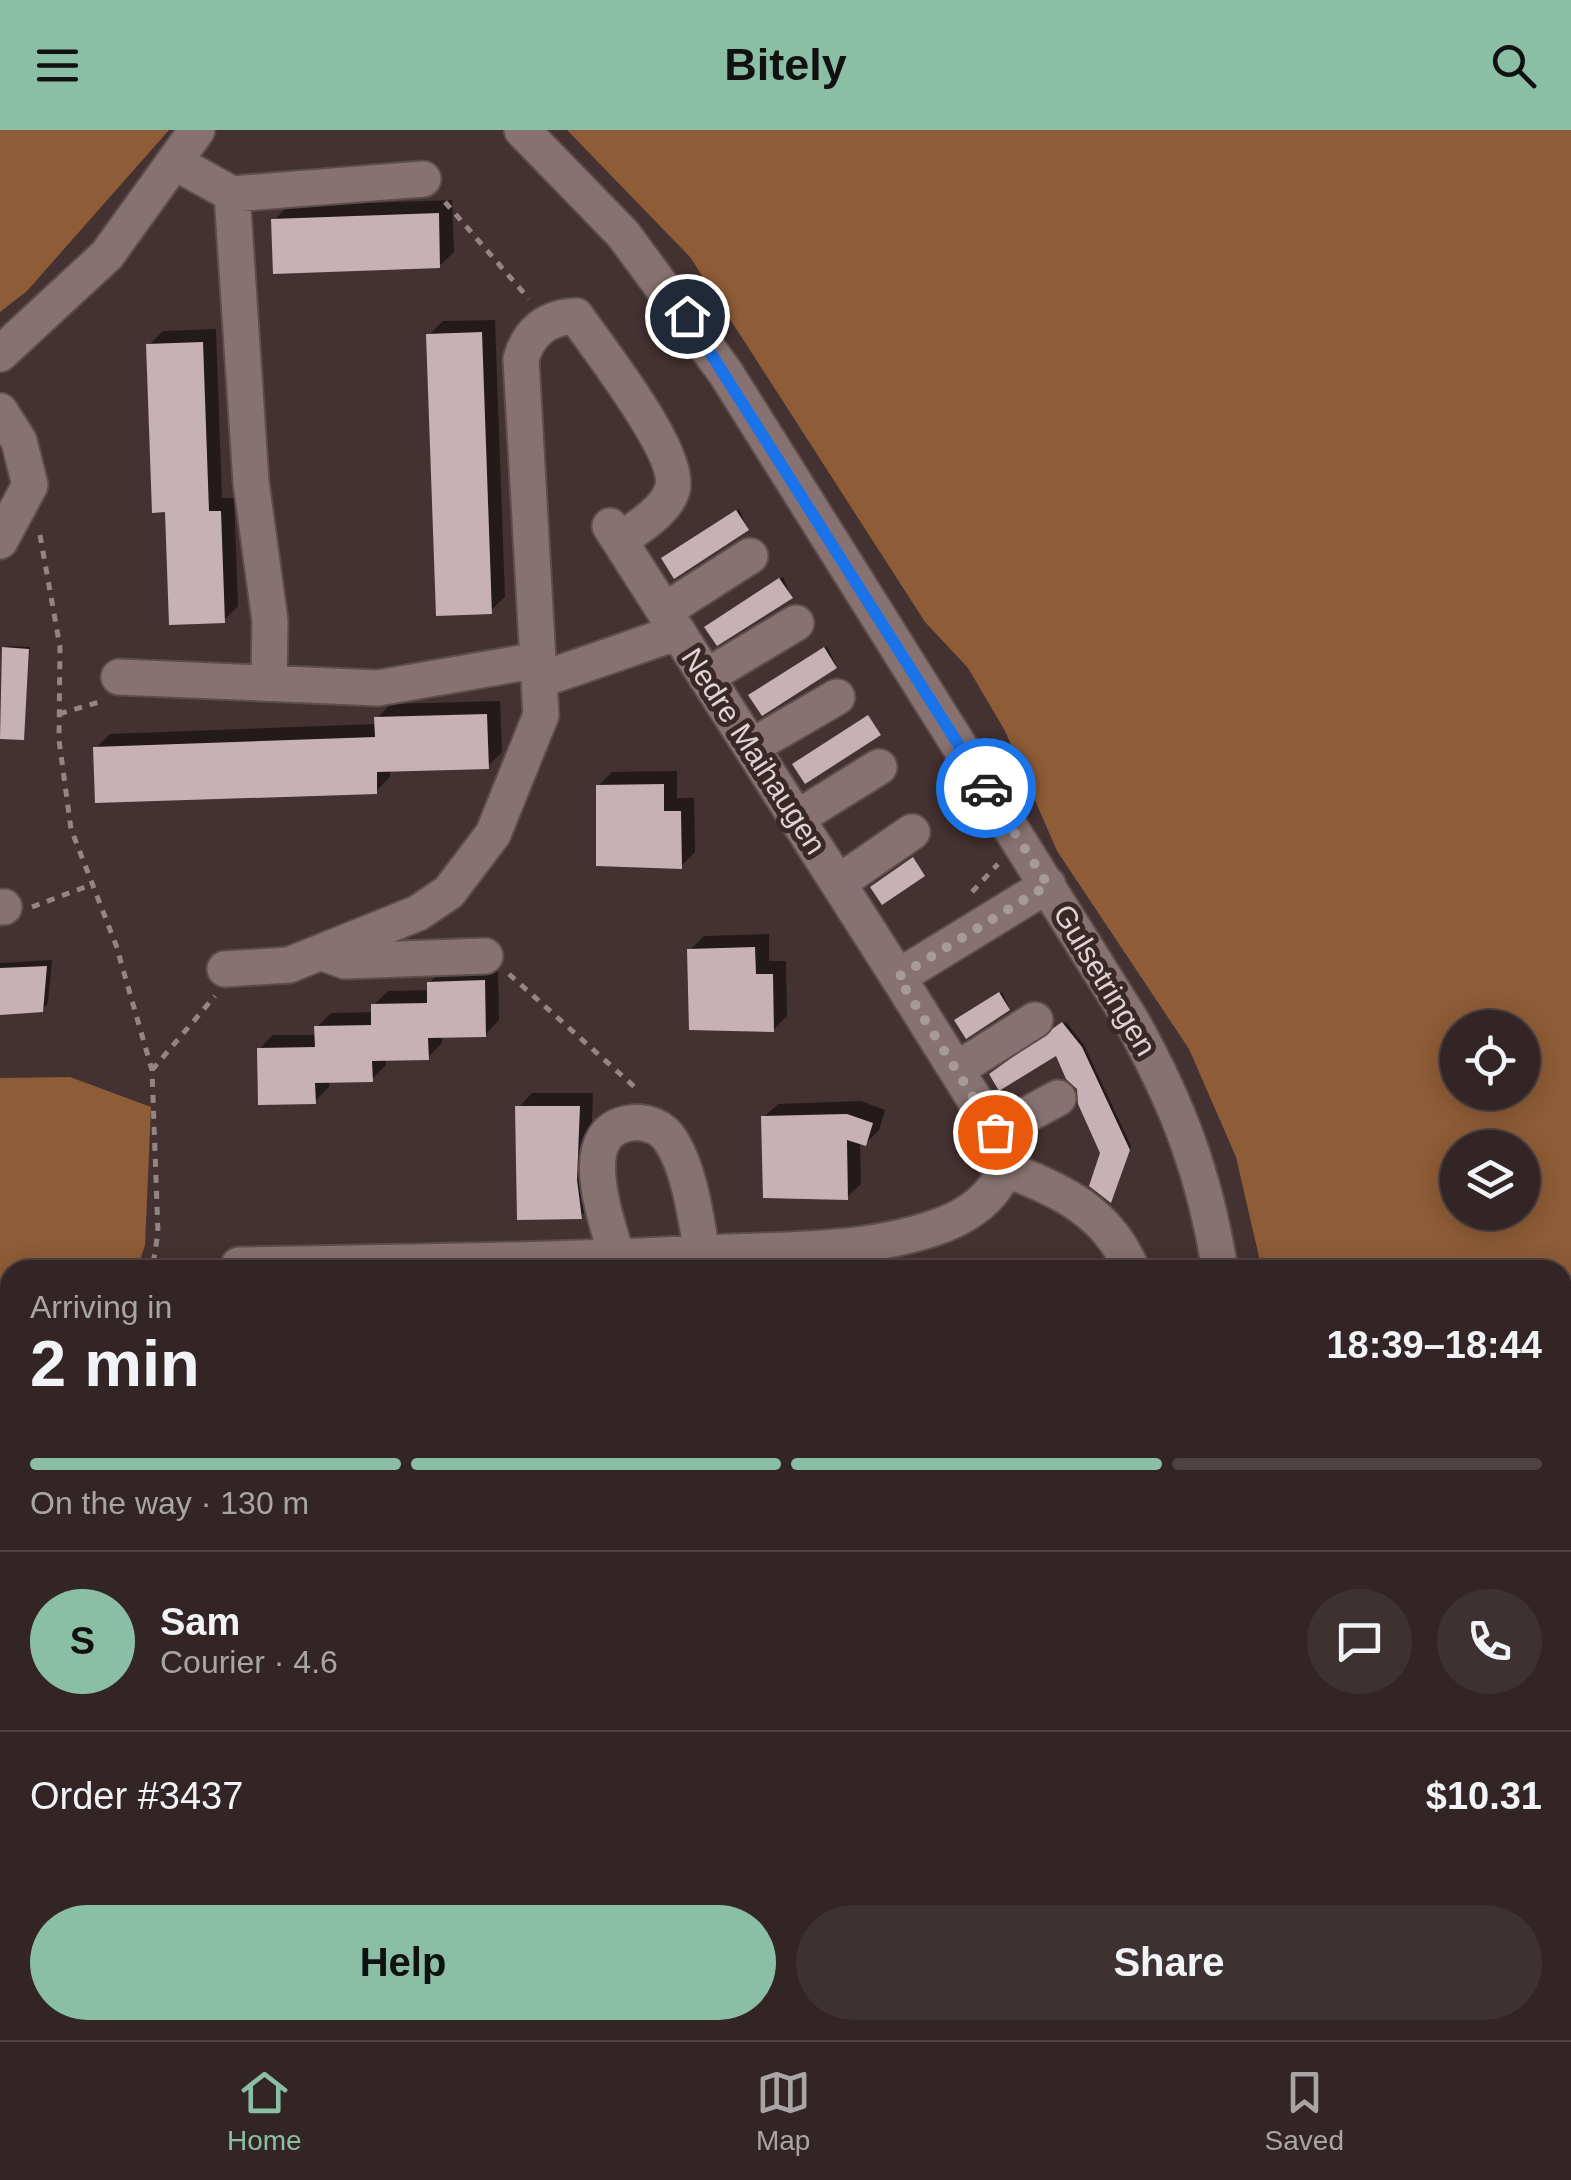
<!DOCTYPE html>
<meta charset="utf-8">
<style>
:root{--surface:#332525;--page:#3e3132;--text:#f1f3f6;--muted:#a9a5a7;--line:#4e4242;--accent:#8abfa5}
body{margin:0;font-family:Arial,sans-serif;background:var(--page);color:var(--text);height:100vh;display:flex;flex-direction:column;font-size:38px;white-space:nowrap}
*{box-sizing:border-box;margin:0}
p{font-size:32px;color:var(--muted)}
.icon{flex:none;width:55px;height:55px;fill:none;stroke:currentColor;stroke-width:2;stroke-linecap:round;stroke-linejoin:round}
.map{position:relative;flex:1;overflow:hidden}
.details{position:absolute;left:0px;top:1130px;width:1572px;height:780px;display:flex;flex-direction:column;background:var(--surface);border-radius:30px 30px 0 0;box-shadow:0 5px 25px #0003,0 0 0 2px var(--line)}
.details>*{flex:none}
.tools{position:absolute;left:1440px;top:880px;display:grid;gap:20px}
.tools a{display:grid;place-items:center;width:100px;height:100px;border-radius:50%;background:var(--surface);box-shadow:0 5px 25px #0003,0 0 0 2px var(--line);font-size:50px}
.pin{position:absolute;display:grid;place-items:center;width:85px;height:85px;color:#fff;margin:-42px;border:5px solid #fff;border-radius:50%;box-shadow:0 2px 10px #0007}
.courier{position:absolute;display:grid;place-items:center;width:100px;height:100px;margin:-50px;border:8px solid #1a73e8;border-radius:50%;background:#fff;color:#222;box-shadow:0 2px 12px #0007}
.head em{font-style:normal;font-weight:700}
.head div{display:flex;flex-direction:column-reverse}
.head{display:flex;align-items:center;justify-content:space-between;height:170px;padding:0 30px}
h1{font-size:65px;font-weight:700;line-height:75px}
.bar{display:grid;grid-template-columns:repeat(4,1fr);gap:15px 10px;align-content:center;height:120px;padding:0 30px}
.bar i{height:12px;border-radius:8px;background:var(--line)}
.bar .current{background:var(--accent)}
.bar p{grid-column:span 4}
.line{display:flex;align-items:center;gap:25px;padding:0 30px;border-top:2px solid var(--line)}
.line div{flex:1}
.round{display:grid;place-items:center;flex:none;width:105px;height:105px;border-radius:52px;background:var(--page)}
.button{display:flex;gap:20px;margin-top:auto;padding:20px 30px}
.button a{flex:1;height:115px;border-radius:60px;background:var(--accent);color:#111;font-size:40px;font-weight:700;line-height:115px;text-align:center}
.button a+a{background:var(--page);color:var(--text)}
header{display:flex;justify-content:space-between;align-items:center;height:130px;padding:0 30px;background:var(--accent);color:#111;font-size:45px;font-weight:700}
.menu{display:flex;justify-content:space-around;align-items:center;height:140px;border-top:2px solid var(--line);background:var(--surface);font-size:28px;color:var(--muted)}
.menu a{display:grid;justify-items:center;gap:5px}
.menu .current{color:var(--accent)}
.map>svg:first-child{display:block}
.forest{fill:#8e5c36;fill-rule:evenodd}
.shadow{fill:#0007}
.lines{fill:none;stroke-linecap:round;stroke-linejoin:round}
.stream{stroke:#746;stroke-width:9}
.building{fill:#c7b0b6}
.minor-casing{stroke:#5d4d4d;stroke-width:39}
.path{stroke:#948585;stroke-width:5;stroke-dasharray:8 8;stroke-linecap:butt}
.minor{stroke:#887271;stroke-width:35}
.done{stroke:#a99a9a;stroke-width:10;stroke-dasharray:0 18}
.route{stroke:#1a73e8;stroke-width:12}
.labels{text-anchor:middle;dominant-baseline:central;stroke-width:10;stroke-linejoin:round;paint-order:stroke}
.street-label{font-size:30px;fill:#e0d3d3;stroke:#3a2727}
</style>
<header><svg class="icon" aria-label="menu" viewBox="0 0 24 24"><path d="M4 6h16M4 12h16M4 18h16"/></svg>Bitely<svg class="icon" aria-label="search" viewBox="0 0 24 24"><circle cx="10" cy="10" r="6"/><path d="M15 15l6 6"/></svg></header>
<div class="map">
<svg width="1571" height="1910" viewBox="0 0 1571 1910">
<rect width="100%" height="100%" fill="#443131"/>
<path class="forest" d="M 0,0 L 169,0 L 27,161 L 0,182 Z
M 567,0 L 1571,0 L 1571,1855 L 1562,1844 L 1562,1140 L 1262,1140 L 1236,1027 L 1189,919 L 1057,721 L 1005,601 L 968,538 L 925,492 L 690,127 ZM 1458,898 L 1522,898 L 1522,962 L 1458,962 ZM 1458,1018 L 1522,1018 L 1522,1082 L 1458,1082 Z
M 70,947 L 151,977 L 145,1115 L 137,1140 L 10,1140 L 10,1681 L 0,1670 L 0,948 Z"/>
<path class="shadow" d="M 452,70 L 454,122 L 439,136 L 274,90 L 288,76 Z
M 495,190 L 505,467 L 490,481 L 429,205 L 443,191 Z
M 216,199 L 222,368 L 234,368 L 238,476 L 224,490 L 167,380 L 149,215 L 163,201 Z
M 739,379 L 747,398 L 666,426 Z
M 783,447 L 791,466 L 710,495 Z
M 7,516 L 30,517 L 23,608 L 5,519 Z
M 827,516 L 836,536 L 754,563 Z
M 500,571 L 502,622 L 488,636 L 390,639 L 390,647 L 376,661 L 96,618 L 110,604 L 377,594 L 377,588 L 391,574 Z
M 677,641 L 677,668 L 694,668 L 695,722 L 681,736 L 598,656 L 612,642 Z
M 769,804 L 769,831 L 786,831 L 787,886 L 773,900 L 690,820 L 704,806 Z
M 52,830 L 48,873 L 42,880 L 0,882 L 0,833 Z
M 498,837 L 499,890 L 485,905 L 442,906 L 442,913 L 428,927 L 386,928 L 386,935 L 372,949 L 329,950 L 329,957 L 315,971 L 259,919 L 273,905 L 317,905 L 317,897 L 331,883 L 374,882 L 374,875 L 388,861 L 429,860 L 429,853 L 443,839 Z
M 1002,862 L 1009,878 L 960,888 Z
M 1066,892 L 1084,915 L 1131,1016 L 1113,1068 L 1103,1023 L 1080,958 L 1057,923 L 994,942 Z
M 532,963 L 593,963 L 590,1035 L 595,1072 L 581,1086 L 518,978 Z
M 861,971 L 885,980 L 879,1000 L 866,1013 L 860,1011 L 861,1054 L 847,1067 L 764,987 L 778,974 Z
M 0,1756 L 10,1758 L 10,1799 L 0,1799 Z
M 814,1900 L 849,1900 L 845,1910 L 812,1909 Z
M 908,1900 L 986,1900 L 984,1910 L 906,1910 Z"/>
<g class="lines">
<path class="stream" d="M 1562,1667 L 1571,1665"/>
</g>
<path class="building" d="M 439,83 L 440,138 L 273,144 L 271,89 Z
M 482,202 L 492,484 L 436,486 L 426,204 Z
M 203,212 L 209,381 L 221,381 L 225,493 L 169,495 L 165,382 L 152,383 L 146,214 Z
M 736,380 L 749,400 L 674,449 L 661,428 Z
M 779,448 L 793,468 L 717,516 L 704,497 Z
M 2,517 L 29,519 L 24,610 L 0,609 Z
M 824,517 L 837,538 L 762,586 L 748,565 Z
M 487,584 L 489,639 L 377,642 L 377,664 L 95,673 L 93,617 L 375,607 L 374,587 Z
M 868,585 L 881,605 L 805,654 L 792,634 Z
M 664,654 L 664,681 L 681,681 L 682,739 L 596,736 L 596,655 Z
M 913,727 L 925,746 L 882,775 L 870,757 Z
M 755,817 L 756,844 L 773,844 L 774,902 L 689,900 L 687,819 Z
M 47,836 L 43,882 L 0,885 L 0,838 Z
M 485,850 L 486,907 L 428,908 L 429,930 L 372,931 L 373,952 L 315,953 L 316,974 L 258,975 L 257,918 L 315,917 L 314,896 L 371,895 L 371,874 L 427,873 L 427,852 Z
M 999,862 L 1010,880 L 966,909 L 954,890 Z
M 1062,892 L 1082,917 L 1130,1020 L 1111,1073 L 1089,1056 L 1100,1023 L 1078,974 L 1077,959 L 1066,949 L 1056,926 L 999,961 L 989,944 Z
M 515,976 L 580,976 L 577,1050 L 582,1089 L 517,1090 Z
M 847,984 L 873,993 L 866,1016 L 847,1010 L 848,1070 L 763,1068 L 761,986 Z"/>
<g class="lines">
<defs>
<path id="minor" d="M 522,0 L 623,104 L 725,242 L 1131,890 C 1178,974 1205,1045 1220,1140
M 176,33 L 232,64 L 423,49
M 232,64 L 251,352 L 270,491 L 269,551
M 0,224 L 107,125 L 197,0
M 0,281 L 19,311 L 30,355 L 0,411
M 610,396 L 898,847 L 1048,755
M 664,481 L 750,426
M 119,547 L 378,558 L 538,530
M 706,547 L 796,493
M 540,550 L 678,502
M 751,617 L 837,567
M 797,688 L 879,637
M 838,753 L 912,702
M 0,777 L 4,777
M 323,823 L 345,831 L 485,826
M 225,839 L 289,835 L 418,783 L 449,762 L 493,704 L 541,585 L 521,229 C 529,201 548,187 576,186 C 597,217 687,329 671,363 C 663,383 636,398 620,411
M 956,940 L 1035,890
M 995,1002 L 1058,968
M 1005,1039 C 1061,1060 1108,1082 1132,1140
M 617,1128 C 608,1093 571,1000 631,993 C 646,991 663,997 671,1011 C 690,1040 696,1089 702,1123
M 239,1135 C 394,1132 549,1131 704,1123 C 782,1119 871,1123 945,1094 C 972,1083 994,1066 1005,1039 L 995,1002 L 898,847
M 0,1748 L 10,1748
M 1562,1831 L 1571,1841
M 0,1857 L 10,1856
M 538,1900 L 599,1910
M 1214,1900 L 1218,1910"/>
</defs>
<use href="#minor" class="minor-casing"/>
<path class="path" d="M 445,72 L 529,169
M 40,405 L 60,517 L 59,610 L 71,699 L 116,815 L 152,940 L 158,1103 L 152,1140
M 59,584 L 99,572
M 972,762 L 998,734
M 32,777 L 93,754
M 509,844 L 638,960
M 152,940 L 215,866
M 0,1296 L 10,1289"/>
<use href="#minor" class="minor"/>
</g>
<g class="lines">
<path class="done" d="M 986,658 L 1048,755 L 898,847 L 995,1002"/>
<path class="route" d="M 687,186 L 986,658"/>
</g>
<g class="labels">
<g class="street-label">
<text transform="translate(754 621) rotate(57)">Nedre Maihaugen</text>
<text transform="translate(1105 850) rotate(59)">Gulsetringen</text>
</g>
</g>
</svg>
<div class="tools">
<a><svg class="icon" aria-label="locate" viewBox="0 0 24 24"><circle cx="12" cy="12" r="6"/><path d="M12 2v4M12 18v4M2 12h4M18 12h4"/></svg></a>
<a><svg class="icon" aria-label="layers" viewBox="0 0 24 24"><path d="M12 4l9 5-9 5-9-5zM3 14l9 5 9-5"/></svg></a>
</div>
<div class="pin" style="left:995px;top:1002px;background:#ea580c"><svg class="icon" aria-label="bag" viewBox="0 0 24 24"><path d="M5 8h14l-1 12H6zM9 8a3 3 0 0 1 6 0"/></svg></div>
<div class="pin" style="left:687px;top:186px;background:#1f2937"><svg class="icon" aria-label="home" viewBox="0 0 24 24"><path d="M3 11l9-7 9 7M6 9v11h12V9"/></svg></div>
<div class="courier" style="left:986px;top:658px"><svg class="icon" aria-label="car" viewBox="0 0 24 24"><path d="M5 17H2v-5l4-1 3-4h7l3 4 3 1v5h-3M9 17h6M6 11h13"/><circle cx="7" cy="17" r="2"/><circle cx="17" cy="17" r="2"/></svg></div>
<section class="details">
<div class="head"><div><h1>2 min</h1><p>Arriving in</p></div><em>18:39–18:44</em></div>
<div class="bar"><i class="current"></i><i class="current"></i><i class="current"></i><i></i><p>On the way · 130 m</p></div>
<div class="line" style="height:180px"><b class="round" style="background:var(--accent);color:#111">S</b><div><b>Sam</b><p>Courier · 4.6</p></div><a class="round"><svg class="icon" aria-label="chat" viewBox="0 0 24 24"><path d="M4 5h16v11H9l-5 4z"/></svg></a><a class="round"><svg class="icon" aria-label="phone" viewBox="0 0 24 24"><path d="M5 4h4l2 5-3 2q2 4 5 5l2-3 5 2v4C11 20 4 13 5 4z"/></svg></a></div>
<div class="line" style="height:130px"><div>Order #3437</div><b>$10.31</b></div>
<div class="button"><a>Help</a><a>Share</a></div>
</section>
</div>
<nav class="menu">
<a class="current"><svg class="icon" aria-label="home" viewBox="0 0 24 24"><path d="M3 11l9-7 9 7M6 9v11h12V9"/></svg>Home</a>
<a><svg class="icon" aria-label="map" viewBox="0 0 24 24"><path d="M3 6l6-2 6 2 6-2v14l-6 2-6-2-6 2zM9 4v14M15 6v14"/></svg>Map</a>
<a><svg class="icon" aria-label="saved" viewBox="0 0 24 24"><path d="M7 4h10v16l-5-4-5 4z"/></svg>Saved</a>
</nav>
